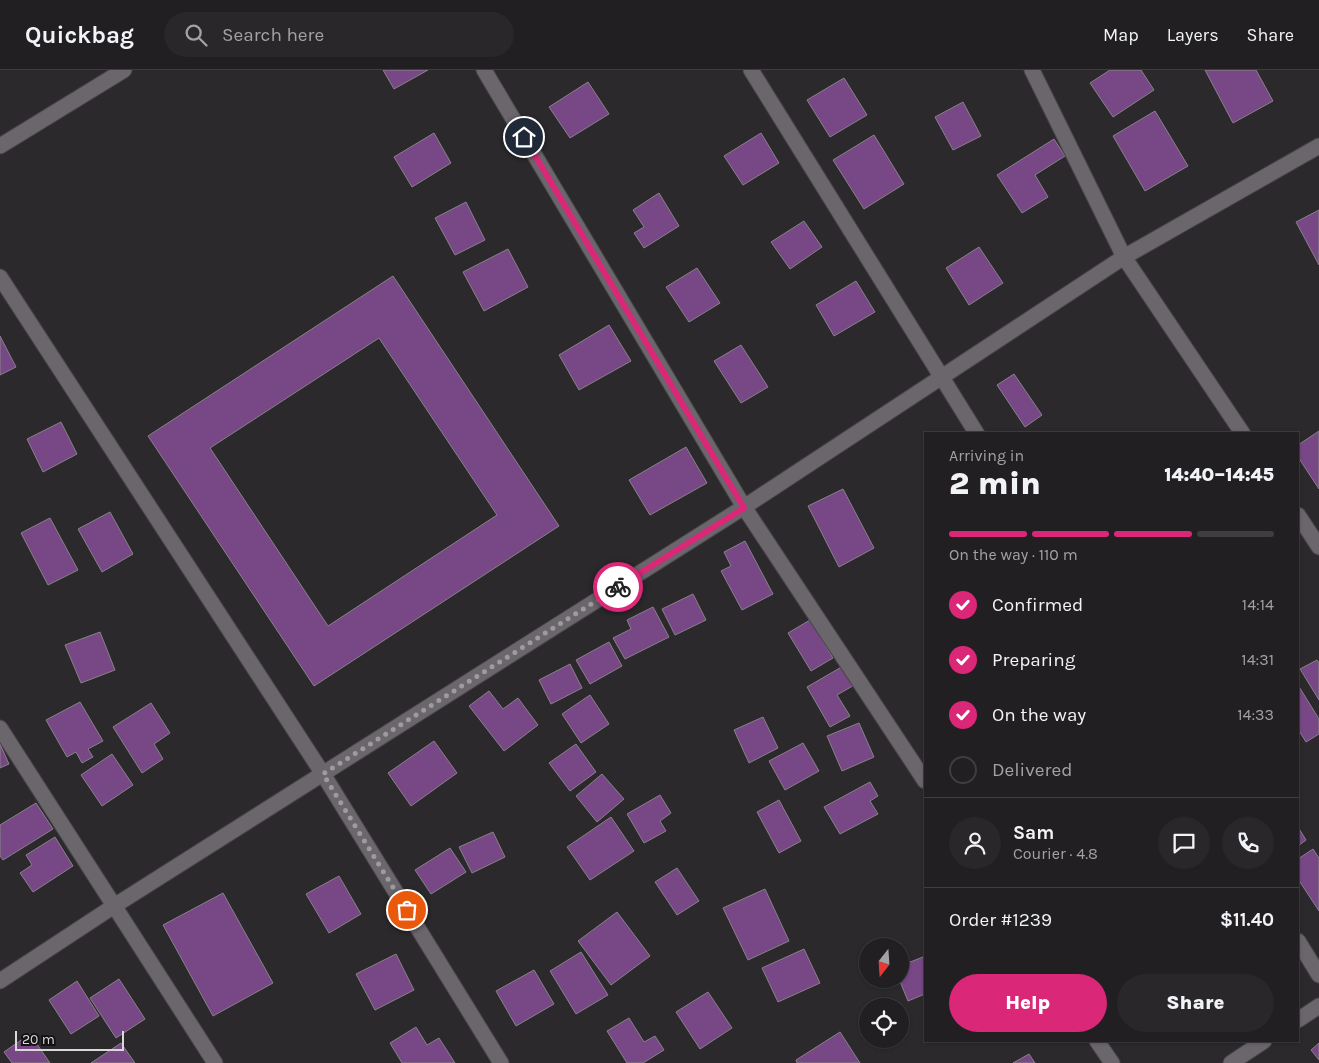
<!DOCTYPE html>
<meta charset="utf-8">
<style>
:root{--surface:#211f22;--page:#29272a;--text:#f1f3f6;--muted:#a2a2a5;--line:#3e3d40;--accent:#db2777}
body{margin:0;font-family:Karla,sans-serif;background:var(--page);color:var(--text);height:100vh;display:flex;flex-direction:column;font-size:19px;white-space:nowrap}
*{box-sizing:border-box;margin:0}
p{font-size:16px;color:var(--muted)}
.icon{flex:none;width:28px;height:28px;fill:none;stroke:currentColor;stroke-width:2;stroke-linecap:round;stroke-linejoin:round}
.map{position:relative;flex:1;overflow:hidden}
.details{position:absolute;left:924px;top:362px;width:375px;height:610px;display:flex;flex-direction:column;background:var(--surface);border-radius:0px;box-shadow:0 1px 4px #0004,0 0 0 1px var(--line)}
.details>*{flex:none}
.needle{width:32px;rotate:197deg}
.controls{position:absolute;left:859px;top:868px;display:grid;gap:10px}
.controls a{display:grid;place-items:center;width:50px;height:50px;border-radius:50%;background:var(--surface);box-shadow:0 1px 4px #0004,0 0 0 1px var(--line);font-size:25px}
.scale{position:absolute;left:15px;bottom:12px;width:109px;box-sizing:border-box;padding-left:5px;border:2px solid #dbd8db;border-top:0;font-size:14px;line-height:18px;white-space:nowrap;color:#dbd8db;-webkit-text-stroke:4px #141214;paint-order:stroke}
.pin{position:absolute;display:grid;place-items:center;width:42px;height:42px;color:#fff;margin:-21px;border:2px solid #fff;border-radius:50%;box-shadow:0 1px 5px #0007}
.courier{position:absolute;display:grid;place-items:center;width:50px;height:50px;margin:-25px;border:4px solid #db2777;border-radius:50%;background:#fff;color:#222;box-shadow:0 1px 6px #0007}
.summary em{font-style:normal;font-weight:800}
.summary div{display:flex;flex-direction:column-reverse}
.summary{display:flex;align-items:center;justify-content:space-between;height:85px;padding:0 25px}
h1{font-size:32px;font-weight:800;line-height:38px}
.bar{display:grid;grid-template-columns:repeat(4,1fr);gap:8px 5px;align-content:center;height:60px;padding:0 25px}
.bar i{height:6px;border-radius:4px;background:var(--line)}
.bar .selected{background:var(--accent)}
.bar p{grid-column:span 4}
.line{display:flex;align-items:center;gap:12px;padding:0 25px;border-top:1px solid var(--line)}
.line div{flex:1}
.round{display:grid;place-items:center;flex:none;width:52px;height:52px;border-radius:26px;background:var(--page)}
ol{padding:0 25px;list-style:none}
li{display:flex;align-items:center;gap:15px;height:55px}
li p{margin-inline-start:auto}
li .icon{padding:5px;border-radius:50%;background:var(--accent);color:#fff;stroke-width:4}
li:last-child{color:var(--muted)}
li i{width:28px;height:28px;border:2px solid var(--line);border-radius:50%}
.primary-button{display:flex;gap:10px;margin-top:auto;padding:10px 25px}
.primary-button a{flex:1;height:58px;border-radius:30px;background:var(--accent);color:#fff;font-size:20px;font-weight:800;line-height:58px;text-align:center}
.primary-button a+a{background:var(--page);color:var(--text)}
header{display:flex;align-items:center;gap:30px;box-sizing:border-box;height:70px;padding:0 25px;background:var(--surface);border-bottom:1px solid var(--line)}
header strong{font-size:24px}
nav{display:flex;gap:28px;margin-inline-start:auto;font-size:18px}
.search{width:350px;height:45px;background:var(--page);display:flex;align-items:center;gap:12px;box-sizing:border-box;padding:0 18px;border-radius:28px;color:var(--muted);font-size:19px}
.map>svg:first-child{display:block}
.building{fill:#774885;stroke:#878288;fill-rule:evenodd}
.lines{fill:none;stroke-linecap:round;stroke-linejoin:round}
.minor-casing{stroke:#484549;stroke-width:17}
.tertiary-casing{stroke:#484549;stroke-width:17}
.minor{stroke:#6a666c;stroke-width:15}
.tertiary{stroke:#6a666c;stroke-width:15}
.done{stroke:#9e9b9e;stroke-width:5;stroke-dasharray:0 9}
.route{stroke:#db2777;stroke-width:6}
</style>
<header>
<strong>Quickbag</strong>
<div class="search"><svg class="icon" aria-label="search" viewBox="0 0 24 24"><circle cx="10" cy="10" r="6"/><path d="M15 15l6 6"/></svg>Search here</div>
<nav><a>Map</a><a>Layers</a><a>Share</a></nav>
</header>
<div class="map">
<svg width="1319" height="993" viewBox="0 0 1319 993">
<rect width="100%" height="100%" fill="#2c292d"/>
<path class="building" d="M 383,0 L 428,0 L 394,19 Z
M 1110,0 L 1141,0 L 1154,20 L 1113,47 L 1090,13 Z
M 1205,0 L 1256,0 L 1273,31 L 1233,53 Z
M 844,8 L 867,45 L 830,67 L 807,30 Z
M 588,12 L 609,44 L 570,68 L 549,37 Z
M 963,32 L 981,66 L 953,80 L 935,47 Z
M 1155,41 L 1188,96 L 1145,121 L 1113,66 Z
M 434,63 L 451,93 L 412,117 L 394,87 Z
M 761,63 L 779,93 L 743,115 L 724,86 Z
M 874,65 L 904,114 L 864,139 L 833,90 Z
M 1054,69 L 1065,86 L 1035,105 L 1048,127 L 1022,143 L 997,105 Z
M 659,123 L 679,156 L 644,178 L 634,163 L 644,157 L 633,140 Z
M 466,132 L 485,170 L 455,185 L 435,148 Z
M 1319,140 L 1319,195 L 1296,152 Z
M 804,151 L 822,177 L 790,199 L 771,172 Z
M 979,177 L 1003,213 L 969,235 L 946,198 Z
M 508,179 L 528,217 L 484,241 L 463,202 Z
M 697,198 L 720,233 L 689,252 L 666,217 Z
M 393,206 L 559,456 L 314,616 L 148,366 ZM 379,268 L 497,445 L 328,556 L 210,378 Z
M 856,211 L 875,242 L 834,266 L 816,235 Z
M 609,255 L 631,291 L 579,320 L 559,285 Z
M 0,266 L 16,297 L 0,305 Z
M 741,275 L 768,317 L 741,333 L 714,291 Z
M 1014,304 L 1042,345 L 1025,357 L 997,315 Z
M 61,352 L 77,384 L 43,402 L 27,369 Z
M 1319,361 L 1319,419 L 1298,387 L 1298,375 Z
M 686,377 L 707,413 L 650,445 L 629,410 Z
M 843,419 L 874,478 L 839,497 L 808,436 Z
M 110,442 L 133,484 L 102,502 L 78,459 Z
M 50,448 L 78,500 L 48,515 L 21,463 Z
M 745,471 L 773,524 L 742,540 L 721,501 L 731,496 L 724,482 Z
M 693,524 L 706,550 L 675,565 L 662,539 Z
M 653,537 L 669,567 L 625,589 L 613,568 L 631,559 L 627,550 Z
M 810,550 L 833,588 L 811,601 L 788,563 Z
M 100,562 L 115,600 L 81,613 L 65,575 Z
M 609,572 L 622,596 L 590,614 L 576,590 Z
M 1317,590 L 1319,593 L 1319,630 L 1300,599 Z
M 570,594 L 582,618 L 551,634 L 539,610 Z
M 845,595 L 856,614 L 837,625 L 850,646 L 830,657 L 807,617 Z
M 1298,615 L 1319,649 L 1319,664 L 1306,672 L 1298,659 Z
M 489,621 L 503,639 L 518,628 L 538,655 L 504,681 L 469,636 Z
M 590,625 L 609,654 L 581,673 L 562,644 Z
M 80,632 L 103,671 L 88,679 L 93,687 L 82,693 L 76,682 L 67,687 L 46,650 Z
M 151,633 L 170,663 L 154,674 L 163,689 L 142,703 L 113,657 Z
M 763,647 L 778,678 L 749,693 L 734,660 Z
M 859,653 L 874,687 L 842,701 L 827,666 Z
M 434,671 L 457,703 L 411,736 L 388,703 Z
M 803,673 L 819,701 L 785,720 L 769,691 Z
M 0,674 L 9,694 L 0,698 Z
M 576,674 L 596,702 L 570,721 L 549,693 Z
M 112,684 L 133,715 L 102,736 L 81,705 Z
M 602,704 L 624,729 L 597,752 L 576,726 Z
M 870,712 L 878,726 L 870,731 L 878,744 L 840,764 L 824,737 Z
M 660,725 L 671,743 L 660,751 L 666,761 L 644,773 L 627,744 Z
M 779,730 L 801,771 L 779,783 L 757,742 Z
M 36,733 L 53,759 L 3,790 L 0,786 L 0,755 Z
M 611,747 L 634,781 L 590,810 L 567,777 Z
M 1298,757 L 1306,770 L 1298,776 Z
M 493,762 L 505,787 L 472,803 L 459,777 Z
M 55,767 L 73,796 L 33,822 L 20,803 L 32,795 L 26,785 Z
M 450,778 L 466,802 L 431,824 L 415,800 Z
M 1313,779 L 1319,788 L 1319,841 L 1298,809 L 1298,789 Z
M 677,798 L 699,831 L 677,845 L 655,812 Z
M 339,806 L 361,844 L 329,863 L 306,824 Z
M 765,819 L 789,871 L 748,890 L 723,838 Z
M 223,823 L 273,913 L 213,946 L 163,855 Z
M 617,842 L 650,886 L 611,915 L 578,871 Z
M 804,879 L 820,913 L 778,932 L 762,898 Z
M 581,882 L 608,925 L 576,944 L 550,901 Z
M 396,884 L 414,920 L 375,940 L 356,904 Z
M 923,887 L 925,891 L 925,924 L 908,931 L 899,909 L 900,909 L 900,896 Z
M 534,900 L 554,934 L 516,956 L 496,921 Z
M 119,909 L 145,949 L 116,968 L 90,928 Z
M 77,911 L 99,946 L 71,964 L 49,930 Z
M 708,922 L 732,958 L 700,979 L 676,942 Z
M 629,948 L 644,972 L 655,966 L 664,980 L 643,993 L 627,993 L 607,961 Z
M 416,957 L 427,975 L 439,968 L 455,993 L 402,993 L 390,973 Z
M 840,962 L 860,993 L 797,993 L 796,990 Z
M 30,964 L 50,993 L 12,993 L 4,982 Z
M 121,973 L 135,993 L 91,993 Z
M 1319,973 L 1319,990 L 1311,980 Z
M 1029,984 L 1035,993 L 1013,993 Z"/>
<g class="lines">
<defs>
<path id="minor" d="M 484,0 L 744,437 L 925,711
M 751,0 L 977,364
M 1032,0 L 1124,187 L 1243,364
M 0,76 L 124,0
M 0,207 L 323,704 L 501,993
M 1298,445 L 1319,477
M 0,658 L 215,993
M 1298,871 L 1319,905
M 1298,950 L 1319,936
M 1097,971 L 1112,993
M 1231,993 L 1264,971"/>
<path id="tertiary" d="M 0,911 L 114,836 L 744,437 L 1124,187 L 1319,76"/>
</defs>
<use href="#minor" class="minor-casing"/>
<use href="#tertiary" class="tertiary-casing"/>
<use href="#minor" class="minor"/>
<use href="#tertiary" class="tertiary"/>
</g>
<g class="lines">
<path class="done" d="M 407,840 L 323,704 L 618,517"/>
<path class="route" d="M 524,67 L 744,438 L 618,517"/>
</g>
</svg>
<div class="controls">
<a><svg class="needle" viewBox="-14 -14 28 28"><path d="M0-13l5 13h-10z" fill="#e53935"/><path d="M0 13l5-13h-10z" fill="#a2a2a5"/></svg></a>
<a><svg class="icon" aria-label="locate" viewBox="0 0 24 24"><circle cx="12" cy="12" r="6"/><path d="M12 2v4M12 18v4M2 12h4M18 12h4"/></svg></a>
</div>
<div class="scale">20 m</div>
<div class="pin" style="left:407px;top:840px;background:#ea580c"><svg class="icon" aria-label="bag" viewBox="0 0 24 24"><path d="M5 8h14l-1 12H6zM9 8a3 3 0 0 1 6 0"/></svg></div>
<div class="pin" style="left:524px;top:67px;background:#1f2937"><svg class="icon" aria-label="home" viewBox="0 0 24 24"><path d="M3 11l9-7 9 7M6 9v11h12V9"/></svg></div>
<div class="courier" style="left:618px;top:517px"><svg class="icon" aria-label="bike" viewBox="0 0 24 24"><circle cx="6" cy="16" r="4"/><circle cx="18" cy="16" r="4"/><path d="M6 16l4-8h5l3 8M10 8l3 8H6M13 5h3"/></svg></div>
<section class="details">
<div class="summary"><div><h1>2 min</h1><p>Arriving in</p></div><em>14:40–14:45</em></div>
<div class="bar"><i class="selected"></i><i class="selected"></i><i class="selected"></i><i></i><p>On the way · 110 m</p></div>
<ol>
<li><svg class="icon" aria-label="check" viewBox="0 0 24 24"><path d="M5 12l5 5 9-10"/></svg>Confirmed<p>14:14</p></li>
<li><svg class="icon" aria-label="check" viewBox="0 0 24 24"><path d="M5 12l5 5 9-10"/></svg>Preparing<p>14:31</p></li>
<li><svg class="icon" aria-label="check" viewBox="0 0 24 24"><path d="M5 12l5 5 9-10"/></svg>On the way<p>14:33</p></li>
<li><i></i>Delivered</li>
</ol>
<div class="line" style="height:90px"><a class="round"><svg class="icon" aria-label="person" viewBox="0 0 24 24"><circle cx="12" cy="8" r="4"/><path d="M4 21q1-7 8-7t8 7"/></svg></a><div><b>Sam</b><p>Courier · 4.8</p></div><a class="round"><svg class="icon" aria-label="chat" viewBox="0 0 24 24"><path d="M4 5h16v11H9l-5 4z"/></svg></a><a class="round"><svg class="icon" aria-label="phone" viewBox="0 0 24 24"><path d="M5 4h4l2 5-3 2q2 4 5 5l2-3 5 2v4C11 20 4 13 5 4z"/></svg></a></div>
<div class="line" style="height:65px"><div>Order #1239</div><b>$11.40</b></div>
<div class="primary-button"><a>Help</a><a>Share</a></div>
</section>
</div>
